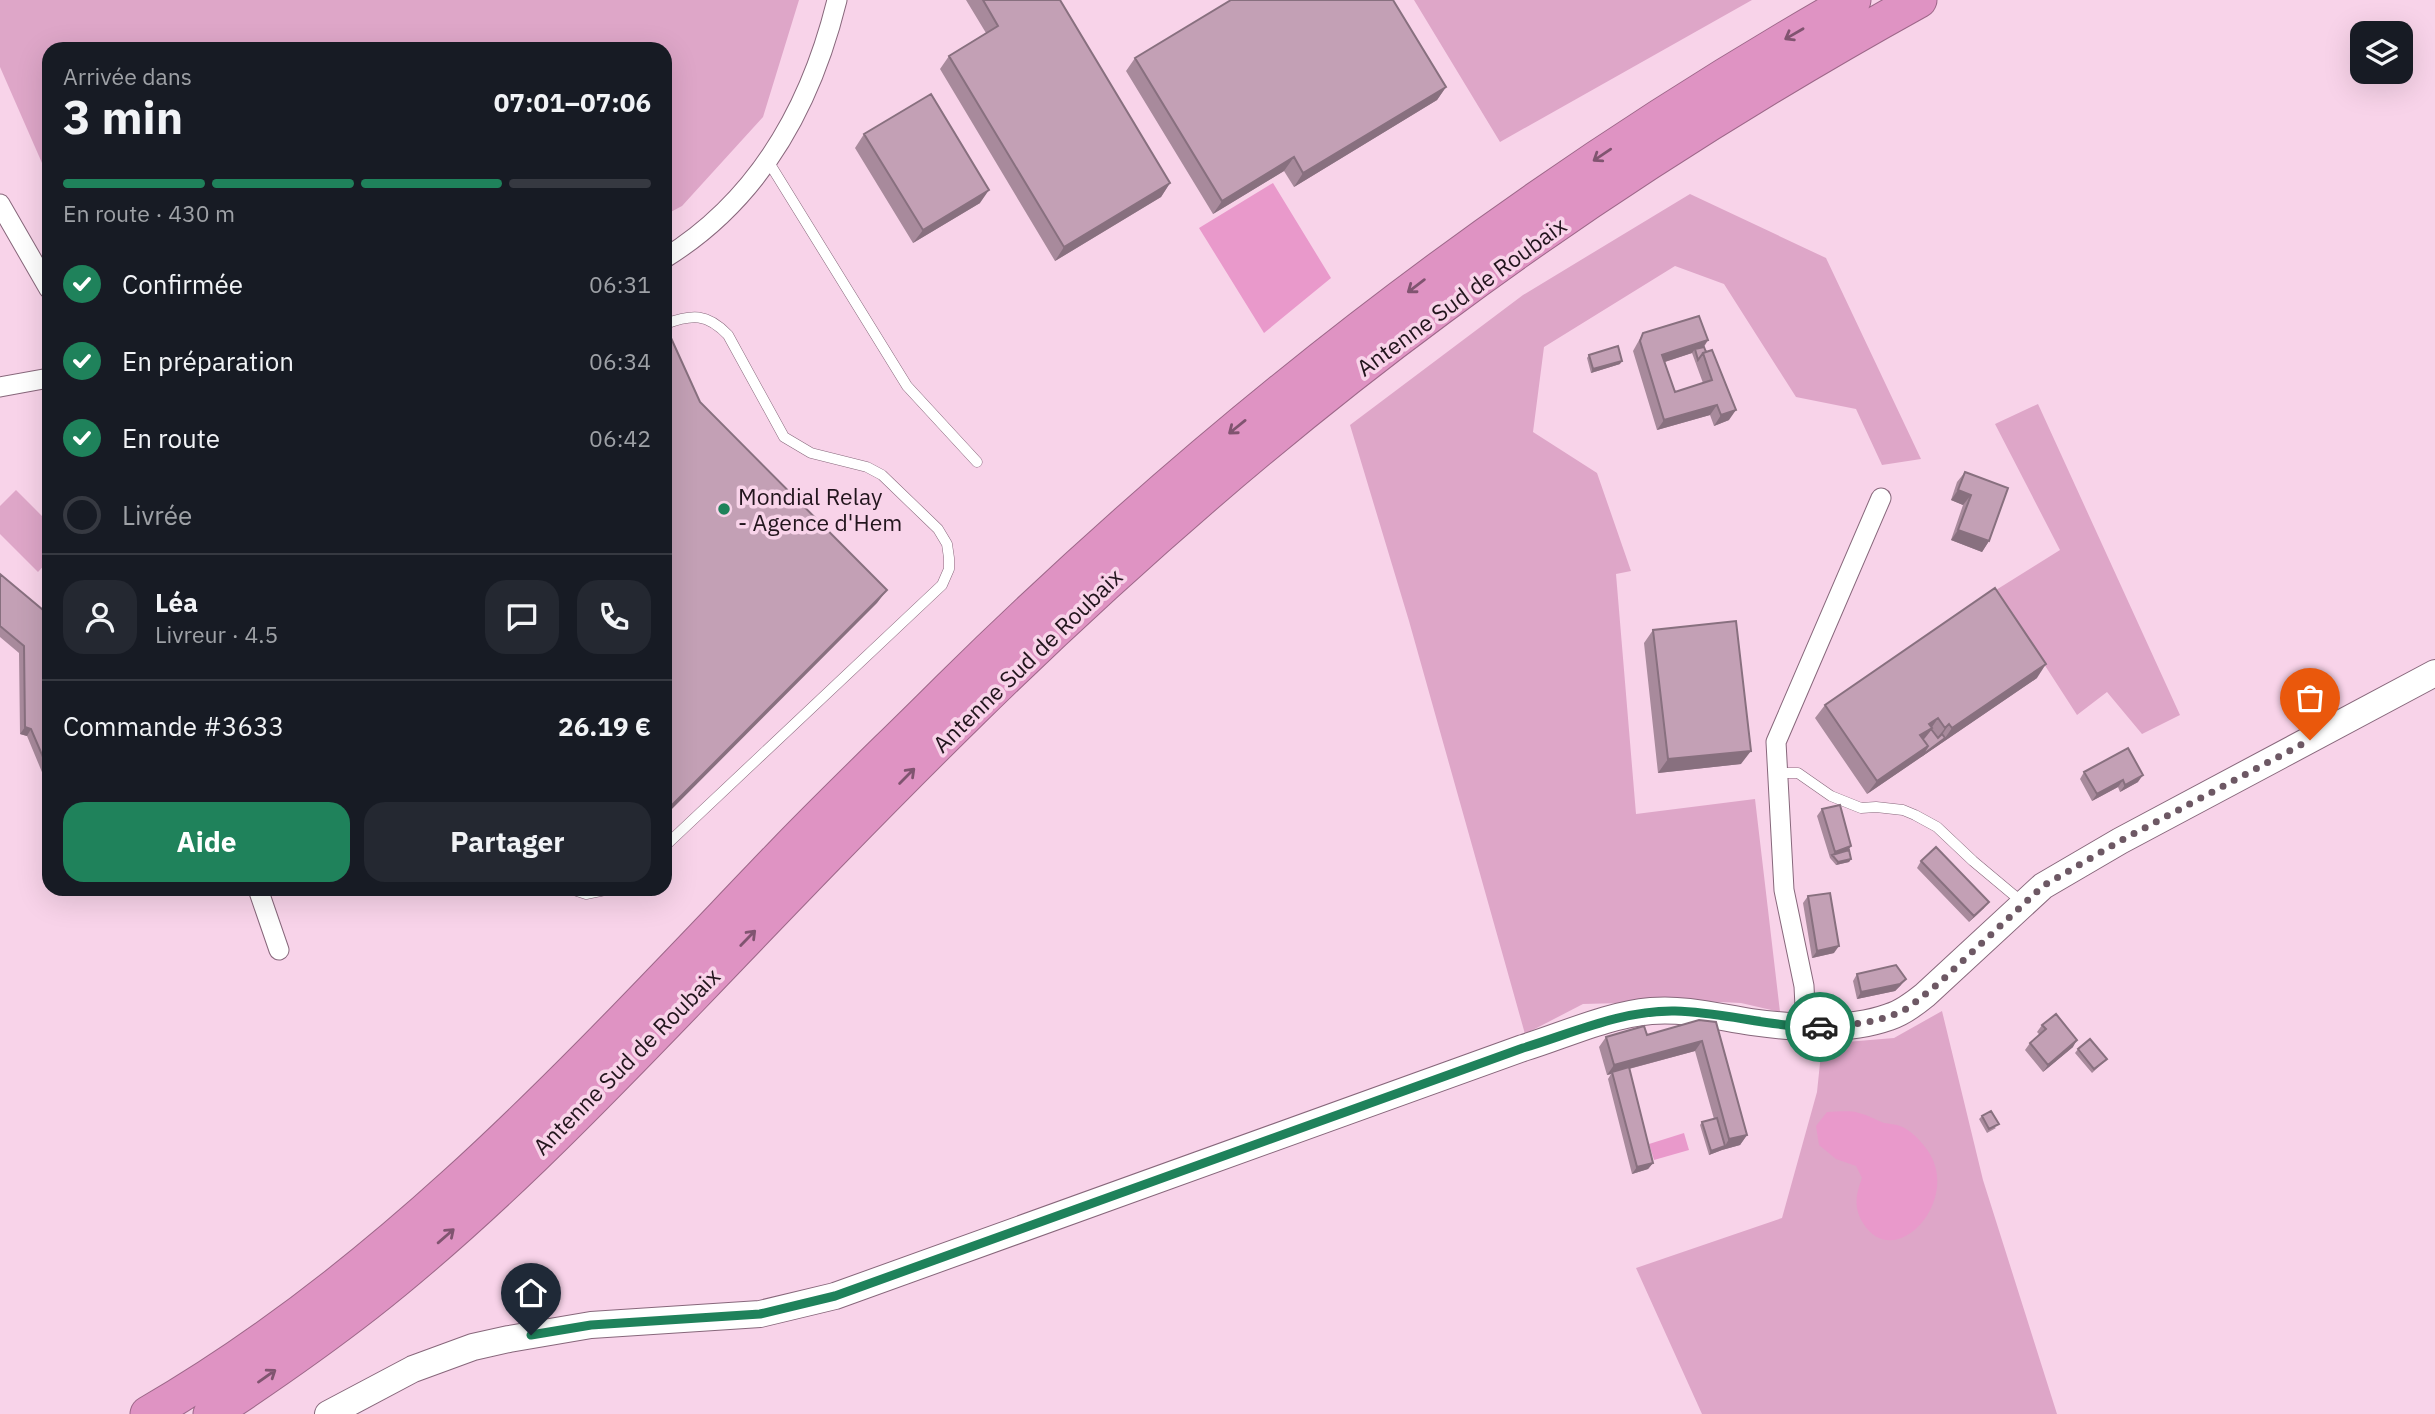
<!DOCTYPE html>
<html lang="fr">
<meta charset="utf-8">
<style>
:root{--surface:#171b24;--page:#242831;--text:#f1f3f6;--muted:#9ea1a6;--line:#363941;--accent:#1f825b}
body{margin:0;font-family:"IBM Plex Sans",sans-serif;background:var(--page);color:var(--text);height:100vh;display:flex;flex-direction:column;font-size:26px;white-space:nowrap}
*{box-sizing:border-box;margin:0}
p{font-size:23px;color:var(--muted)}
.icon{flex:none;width:38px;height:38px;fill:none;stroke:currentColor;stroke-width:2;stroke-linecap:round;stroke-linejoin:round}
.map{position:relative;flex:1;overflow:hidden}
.details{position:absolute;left:42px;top:42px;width:630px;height:854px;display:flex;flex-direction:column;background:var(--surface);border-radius:21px;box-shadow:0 7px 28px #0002}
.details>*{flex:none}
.controls{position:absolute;left:2350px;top:21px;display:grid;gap:14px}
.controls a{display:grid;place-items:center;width:63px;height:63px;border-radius:14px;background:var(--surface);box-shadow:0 7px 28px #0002;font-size:35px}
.pin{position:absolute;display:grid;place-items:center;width:60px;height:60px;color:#fff;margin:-72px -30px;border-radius:50% 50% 50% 0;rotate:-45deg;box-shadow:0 0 7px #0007}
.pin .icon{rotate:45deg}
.courier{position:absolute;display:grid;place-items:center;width:70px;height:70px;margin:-35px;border:5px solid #1f825b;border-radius:50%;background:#fff;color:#222;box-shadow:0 2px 9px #0007}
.overview em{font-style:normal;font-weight:700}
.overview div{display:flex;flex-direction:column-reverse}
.overview{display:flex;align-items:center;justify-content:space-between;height:119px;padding:0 21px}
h1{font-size:46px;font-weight:700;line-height:52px}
.bar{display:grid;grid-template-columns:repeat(4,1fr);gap:10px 7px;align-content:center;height:84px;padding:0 21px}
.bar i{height:9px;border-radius:5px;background:var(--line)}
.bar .on{background:var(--accent)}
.bar p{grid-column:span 4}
.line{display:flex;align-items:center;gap:18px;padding:0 21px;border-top:2px solid var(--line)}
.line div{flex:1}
.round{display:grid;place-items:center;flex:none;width:74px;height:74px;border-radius:21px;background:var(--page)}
ol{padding:0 21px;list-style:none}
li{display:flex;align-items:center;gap:21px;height:77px}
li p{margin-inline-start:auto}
li .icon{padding:7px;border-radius:50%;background:var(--accent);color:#fff;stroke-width:4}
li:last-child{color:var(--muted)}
li i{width:38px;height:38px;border:4px solid var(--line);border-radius:50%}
.primary-button{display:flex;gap:14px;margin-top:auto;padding:14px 21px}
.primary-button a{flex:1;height:80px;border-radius:21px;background:var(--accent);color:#fff;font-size:28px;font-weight:700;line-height:80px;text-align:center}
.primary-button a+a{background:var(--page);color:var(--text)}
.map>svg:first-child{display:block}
.green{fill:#dea6c8}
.water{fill:#e999cb}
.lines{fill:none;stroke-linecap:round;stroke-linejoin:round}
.lane-casing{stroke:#87677b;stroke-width:11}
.street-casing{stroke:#87677b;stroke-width:21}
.secondary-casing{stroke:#87677b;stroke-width:28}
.highway-casing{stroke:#9d6789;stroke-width:37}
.lane{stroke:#fff;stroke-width:10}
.street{stroke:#fff;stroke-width:19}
.secondary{stroke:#fff;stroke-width:26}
.highway{stroke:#df93c3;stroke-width:35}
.wall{fill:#a88a9c;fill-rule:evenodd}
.shaded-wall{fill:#88707f}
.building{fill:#c3a0b5;stroke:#88707f;stroke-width:2}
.oneway{stroke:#805470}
.done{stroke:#6d5864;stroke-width:7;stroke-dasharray:0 12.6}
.route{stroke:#1f825b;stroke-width:9}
.poi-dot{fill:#1f825b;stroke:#f8d3e9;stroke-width:2.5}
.labels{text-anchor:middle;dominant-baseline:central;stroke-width:7;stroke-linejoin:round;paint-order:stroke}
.street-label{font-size:23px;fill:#22151d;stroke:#f8d3e9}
.poi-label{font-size:23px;fill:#22151d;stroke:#f8d3e9;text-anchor:start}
</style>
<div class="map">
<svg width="2435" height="1414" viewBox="0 0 2435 1414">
<rect width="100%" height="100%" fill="#f8d3e9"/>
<path class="green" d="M 0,0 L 799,0 L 763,117 L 682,206 L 665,215 L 665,49 L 49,49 L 49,179 L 0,67 Z
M 1414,0 L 1752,0 L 1500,142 Z
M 1690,194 L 1826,258 L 1921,459 L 1882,465 L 1856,409 L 1796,397 L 1724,284 L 1675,266 L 1544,347 L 1533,432 L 1597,473 L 1631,571 L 1616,574 L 1636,814 L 1755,799 L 1780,1012 L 1741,1003 L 1698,1001 L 1583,1004 L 1525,1034 L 1409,621 L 1350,425 L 1523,295 Z
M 2038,404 L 2180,715 L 2142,734 L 2107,692 L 2077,715 L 1996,590 L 2060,550 L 1995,424 Z
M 16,490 L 49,523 L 49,560 L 38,572 L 0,534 L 0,506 Z
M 1942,1011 L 1983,1180 L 2057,1414 L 1702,1414 L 1636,1268 L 1782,1218 L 1817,1092 L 1822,1044 L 1894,1038 Z"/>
<path class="water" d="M 1273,183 L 1331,278 L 1264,333 L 1199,228 Z
M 1827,1112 C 1838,1112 1849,1110 1859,1113 C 1868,1115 1876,1120 1884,1123 C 1889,1124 1895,1124 1900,1126 C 1911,1130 1921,1141 1928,1151 C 1962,1201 1894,1274 1863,1223 C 1853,1207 1856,1194 1862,1178 L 1856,1166 L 1836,1159 L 1819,1145 L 1816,1126 Z
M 1684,1133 L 1689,1150 L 1654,1160 L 1649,1144 Z"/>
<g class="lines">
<defs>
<path id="lane" d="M 768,161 L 907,386 L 977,462
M 665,324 C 692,314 707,313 728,335 L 784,437 L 811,453 L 867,467 L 882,475 L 938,529 L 947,544 L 949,558 L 949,569 L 942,585 L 665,846
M 1778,773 L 1798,773 L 1831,796 L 1861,808 L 1876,807 L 1903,810 L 1915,815 L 1937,827 L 1973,861 L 2022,902
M 571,889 L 586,894 L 610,889"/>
<path id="street" d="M 0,204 L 49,289
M 665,258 C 760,199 811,106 837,0
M 0,387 L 49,378
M 258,889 L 279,950
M 1806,1027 L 1804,986 L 1784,890 L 1776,742 L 1881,498"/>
<path id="secondary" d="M 328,1414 L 413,1369 L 473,1347 L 509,1339 L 591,1325 L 760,1314 L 835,1296 L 1523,1048 C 1565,1035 1607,1015 1651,1011 C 1685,1008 1718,1017 1751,1022 C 1795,1028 1847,1032 1889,1017 C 1902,1013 1914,1004 1925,995 L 2043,886 L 2120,841 L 2435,673"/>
<path id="highway" d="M 148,1414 C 396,1271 587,1058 783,854 C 837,798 894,744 949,689 C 1220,422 1522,188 1853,0
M 211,1414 C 264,1379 316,1343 366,1304 C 483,1212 588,1104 691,997 C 784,900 877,803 973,709 C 1119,566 1274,430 1439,308 C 1592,194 1753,92 1919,0"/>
</defs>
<use href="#lane" class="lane-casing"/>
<use href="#street" class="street-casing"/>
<use href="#secondary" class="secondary-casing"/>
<use href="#highway" class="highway-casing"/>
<use href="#lane" class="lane"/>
<use href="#street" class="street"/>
<use href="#secondary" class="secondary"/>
<use href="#highway" class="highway"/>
</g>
<path class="wall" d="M 966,0 L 1060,0 L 1170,183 L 1161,197 L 1055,261 L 940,69 L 949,56 L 986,33 Z
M 1135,58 L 1446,87 L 1437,100 L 1294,187 L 1284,171 L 1213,214 L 1126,71 Z
M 864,134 L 980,203 L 913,243 L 855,148 Z
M 1643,333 L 1708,340 L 1704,347 L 1729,420 L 1714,426 L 1710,415 L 1657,430 L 1633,351 ZM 1692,353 L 1703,383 L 1675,392 L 1665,362 Z
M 1589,355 L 1620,364 L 1591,373 L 1587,358 Z
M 1965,472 L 1989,541 L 1982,552 L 1951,540 L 1963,505 L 1951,500 L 1957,482 Z
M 0,574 L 49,615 L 49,789 L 27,736 L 20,734 L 19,653 L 0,637 Z
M 1653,630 L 1741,764 L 1658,773 L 1644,643 Z
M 2037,678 L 1867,794 L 1815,718 L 1825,705 Z
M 2084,772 L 2138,782 L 2120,792 L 2118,787 L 2092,801 L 2080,779 Z
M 1822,809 L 1849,850 L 1851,859 L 1849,862 L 1836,865 L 1830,858 L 1817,816 Z
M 1921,861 L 1984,908 L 1969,922 L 1917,868 Z
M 1808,896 L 1834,953 L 1812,958 L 1803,903 Z
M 1857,974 L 1901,985 L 1895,991 L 1857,999 L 1853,981 Z
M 1699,1020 L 1747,1135 L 1740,1145 L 1722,1150 L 1709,1155 L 1700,1125 L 1702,1122 L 1714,1119 L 1695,1051 L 1629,1069 L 1653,1163 L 1648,1169 L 1632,1174 L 1608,1079 L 1611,1074 L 1607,1075 L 1599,1047 L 1606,1037 L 1647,1035 Z
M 2042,1025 L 2073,1047 L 2043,1072 L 2025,1050 L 2030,1043 L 2040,1035 L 2037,1032 Z
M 2078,1049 L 2104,1062 L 2092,1073 L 2075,1053 Z
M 1982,1116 L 1996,1128 L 1987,1133 L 1979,1119 Z"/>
<path class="shaded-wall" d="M 1446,87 L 1437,100 L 1294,187 L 1303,173 Z
M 1294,157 L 1284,171 L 1213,214 L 1222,201 Z
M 1170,183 L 1161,197 L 1055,261 L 1064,247 Z
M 989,190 L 980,203 L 913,243 L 923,230 Z
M 1708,340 L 1701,350 L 1695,349 L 1692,353 L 1655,365 L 1662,355 Z
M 1622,361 L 1620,364 L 1591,373 L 1593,369 Z
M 1717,405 L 1710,415 L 1657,430 L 1664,420 Z
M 1736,410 L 1729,420 L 1714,426 L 1721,415 Z
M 1958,490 L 1971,495 L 1963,505 L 1951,500 Z
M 1958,530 L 1989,541 L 1982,552 L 1951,540 Z
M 887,590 L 877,603 L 665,816 L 665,812 Z
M 2046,664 L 2037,678 L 1867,794 L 1877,781 L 1928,746 L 1945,738 L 1952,728 Z
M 1938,718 L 1923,741 L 1913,745 L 1929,724 Z
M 1949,724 L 1940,738 L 1935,741 L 1945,728 Z
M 25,727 L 31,729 L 27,736 L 20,734 Z
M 1751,751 L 1741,764 L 1658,773 L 1668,759 Z
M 2143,775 L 2138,782 L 2120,792 L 2125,785 Z
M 2123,780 L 2118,787 L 2092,801 L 2097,794 Z
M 1851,846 L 1847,853 L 1832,855 L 1830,858 L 1835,852 Z
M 1851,859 L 1849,862 L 1836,865 L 1838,862 Z
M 1989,902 L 1984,908 L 1969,922 L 1974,916 Z
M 1839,946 L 1834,953 L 1812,958 L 1817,951 Z
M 1906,979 L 1901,985 L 1895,991 L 1857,999 L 1861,992 Z
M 2077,1040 L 2073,1047 L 2043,1072 L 2048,1065 Z
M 1702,1041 L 1695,1051 L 1613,1073 L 1612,1072 L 1611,1074 L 1607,1075 L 1614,1065 Z
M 1747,1135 L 1740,1145 L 1722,1150 L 1709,1155 L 1711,1151 L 1725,1146 L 1729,1139 Z
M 1653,1163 L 1648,1169 L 1632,1174 L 1637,1167 Z"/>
<path class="building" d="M 983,0 L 1060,0 L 1170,183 L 1064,247 L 949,56 L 998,26 Z
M 1231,0 L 1393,0 L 1446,87 L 1303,173 L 1294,157 L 1222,201 L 1135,58 Z
M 931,94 L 989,190 L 923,230 L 864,134 Z
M 1699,316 L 1708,340 L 1662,355 L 1675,392 L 1712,380 L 1703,353 L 1712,350 L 1736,410 L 1721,415 L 1717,405 L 1664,420 L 1640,341 L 1643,333 Z
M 671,338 L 700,402 L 887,590 L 665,812 L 665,341 Z
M 1618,346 L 1622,361 L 1593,369 L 1589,355 Z
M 1704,347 L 1706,352 L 1703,353 L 1698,360 L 1695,349 Z
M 1965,472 L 2008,488 L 1989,541 L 1958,530 L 1971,495 L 1958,490 Z
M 0,574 L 49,615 L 49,771 L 31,729 L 25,727 L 24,646 L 0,626 Z
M 1995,588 L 2046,664 L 1952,728 L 1949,724 L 1945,728 L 1938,718 L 1929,724 L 1932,728 L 1920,735 L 1928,746 L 1877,781 L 1825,705 Z
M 1736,621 L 1751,751 L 1668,759 L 1653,630 Z
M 1931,729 L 1938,738 L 1942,734 L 1945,738 L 1921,756 L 1928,746 L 1923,739 Z
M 2128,748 L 2143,775 L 2125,785 L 2123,780 L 2097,794 L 2084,772 Z
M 1840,805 L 1851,846 L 1835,852 L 1822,809 Z
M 1936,847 L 1989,902 L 1974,916 L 1921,861 Z
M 1849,850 L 1851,859 L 1838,862 L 1832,855 Z
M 1830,893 L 1839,946 L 1817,951 L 1808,896 Z
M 1896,965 L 1906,979 L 1900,984 L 1861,992 L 1857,974 Z
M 2056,1014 L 2077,1040 L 2048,1065 L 2030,1043 L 2046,1029 L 2042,1025 Z
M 1699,1020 L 1716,1022 L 1747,1135 L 1729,1139 L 1702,1041 L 1614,1065 L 1606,1037 L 1644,1026 L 1647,1035 Z
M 2090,1039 L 2107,1059 L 2094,1069 L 2078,1049 Z
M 1629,1067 L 1653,1163 L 1637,1167 L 1612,1072 Z
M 1991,1111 L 1999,1124 L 1989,1129 L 1982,1116 Z
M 1717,1118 L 1725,1146 L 1711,1151 L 1702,1122 Z"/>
<defs><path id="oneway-shaft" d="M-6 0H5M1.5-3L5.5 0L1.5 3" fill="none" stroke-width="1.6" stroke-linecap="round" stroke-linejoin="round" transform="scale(1.75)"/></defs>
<g class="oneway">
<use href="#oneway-shaft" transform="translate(1794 34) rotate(150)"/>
<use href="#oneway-shaft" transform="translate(1602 155) rotate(146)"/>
<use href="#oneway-shaft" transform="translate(1416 286) rotate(143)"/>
<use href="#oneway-shaft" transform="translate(1237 427) rotate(141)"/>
<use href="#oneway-shaft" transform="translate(907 776) rotate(-45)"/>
<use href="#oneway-shaft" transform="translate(748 938) rotate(-46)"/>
<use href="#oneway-shaft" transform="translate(446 1236) rotate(-41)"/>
<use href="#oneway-shaft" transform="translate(267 1376) rotate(-35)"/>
</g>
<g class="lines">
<path class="done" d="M 1820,1027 L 1864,1023 L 1889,1017 L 1908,1008 L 1939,983 L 2043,886 L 2120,841 L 2310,740"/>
<path class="route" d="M 531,1335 L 591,1325 L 760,1314 L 835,1296 L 1523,1048 C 1573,1033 1622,1010 1675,1011 C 1723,1012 1769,1027 1820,1027"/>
</g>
<circle class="poi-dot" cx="724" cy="509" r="7"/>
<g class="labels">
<g class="street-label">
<text transform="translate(1461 296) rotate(-36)">Antenne Sud de Roubaix</text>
<text transform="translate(1027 660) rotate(-44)">Antenne Sud de Roubaix</text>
<text transform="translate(626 1061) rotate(-45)">Antenne Sud de Roubaix</text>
</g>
<g class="poi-label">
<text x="738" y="496">Mondial Relay<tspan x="738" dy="26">- Agence d'Hem</tspan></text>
</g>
</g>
</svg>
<div class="controls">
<a><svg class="icon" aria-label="layers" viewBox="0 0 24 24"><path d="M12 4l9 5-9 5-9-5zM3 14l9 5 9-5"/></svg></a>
</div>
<div class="pin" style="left:2310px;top:740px;background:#ea580c"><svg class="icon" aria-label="bag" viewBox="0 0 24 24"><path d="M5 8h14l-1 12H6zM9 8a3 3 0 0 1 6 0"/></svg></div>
<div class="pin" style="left:531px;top:1335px;background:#1f2937"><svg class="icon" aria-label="home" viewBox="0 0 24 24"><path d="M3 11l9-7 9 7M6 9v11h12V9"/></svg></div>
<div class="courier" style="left:1820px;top:1027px"><svg class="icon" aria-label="car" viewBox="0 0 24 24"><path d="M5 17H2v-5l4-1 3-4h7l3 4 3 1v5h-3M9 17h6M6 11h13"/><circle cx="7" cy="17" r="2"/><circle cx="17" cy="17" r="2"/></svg></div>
<section class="details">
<div class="overview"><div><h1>3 min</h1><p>Arrivée dans</p></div><em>07:01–07:06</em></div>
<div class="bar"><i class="on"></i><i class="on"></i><i class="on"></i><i></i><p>En route · 430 m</p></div>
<ol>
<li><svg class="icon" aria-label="check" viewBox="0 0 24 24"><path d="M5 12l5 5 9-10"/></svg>Confirmée<p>06:31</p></li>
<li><svg class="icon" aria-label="check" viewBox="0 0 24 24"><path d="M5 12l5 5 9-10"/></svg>En préparation<p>06:34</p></li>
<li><svg class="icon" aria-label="check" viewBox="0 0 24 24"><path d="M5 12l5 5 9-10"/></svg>En route<p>06:42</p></li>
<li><i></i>Livrée</li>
</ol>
<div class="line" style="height:126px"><a class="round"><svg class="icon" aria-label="person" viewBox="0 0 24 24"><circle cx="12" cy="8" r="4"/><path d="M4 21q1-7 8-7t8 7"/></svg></a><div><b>Léa</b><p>Livreur · 4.5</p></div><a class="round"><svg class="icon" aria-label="chat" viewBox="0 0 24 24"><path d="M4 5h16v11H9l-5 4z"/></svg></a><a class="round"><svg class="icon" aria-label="phone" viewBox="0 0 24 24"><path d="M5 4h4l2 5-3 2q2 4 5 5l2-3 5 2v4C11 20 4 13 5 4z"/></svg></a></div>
<div class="line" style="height:91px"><div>Commande #3633</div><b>26.19 €</b></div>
<div class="primary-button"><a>Aide</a><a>Partager</a></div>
</section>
</div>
